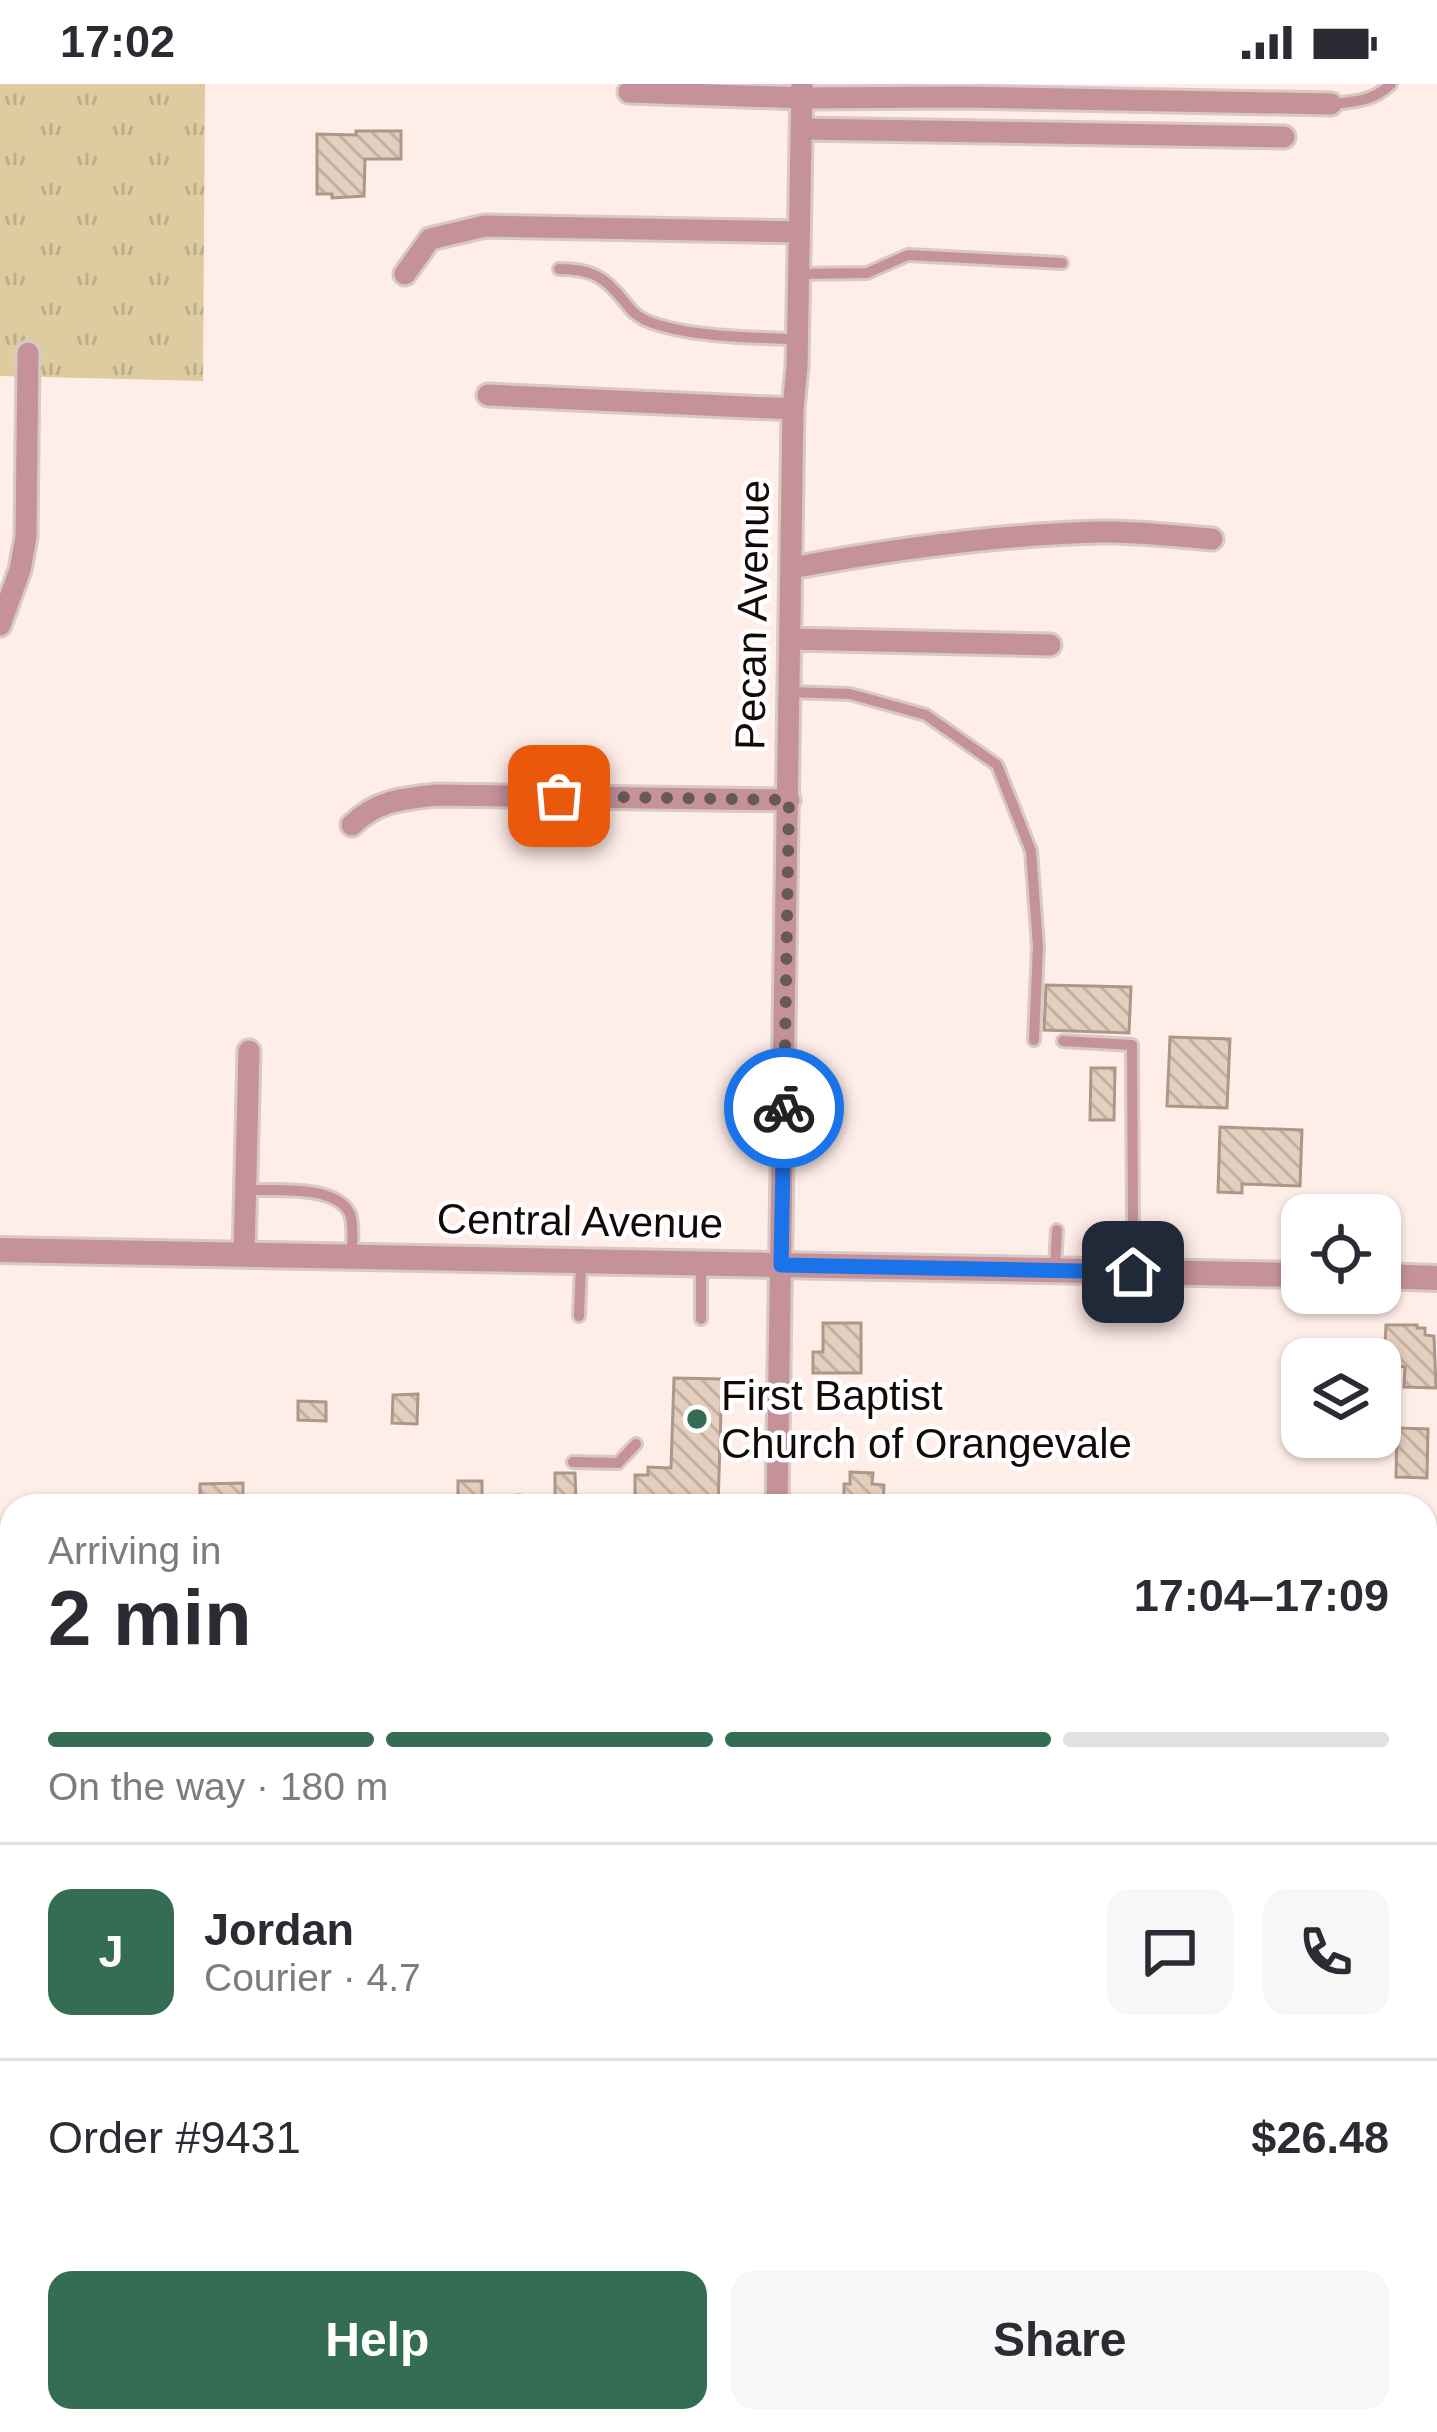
<!DOCTYPE html>
<meta charset="utf-8">
<style>
:root{--surface:#fff;--page:#f7f7f7;--text:#2b2b33;--muted:#7c7c81;--line:#e1e1e2;--accent:#356c54}
body{margin:0;font-family:Helvetica,sans-serif;background:var(--page);color:var(--text);height:100vh;display:flex;flex-direction:column;font-size:45px;white-space:nowrap}
*{box-sizing:border-box;margin:0}
p{font-size:39px;color:var(--muted)}
.icon{flex:none;width:66px;height:66px;fill:none;stroke:currentColor;stroke-width:2;stroke-linecap:round;stroke-linejoin:round}
.map{position:relative;flex:1;overflow:hidden}
.panel{position:absolute;left:0px;top:1410px;width:1437px;height:939px;display:flex;flex-direction:column;background:var(--surface);border-radius:36px 36px 0 0;box-shadow:0 3px 9px #0004}
.panel>*{flex:none}
.controls{position:absolute;left:1281px;top:1110px;display:grid;gap:24px}
.controls a{display:grid;place-items:center;width:120px;height:120px;border-radius:24px;background:var(--surface);box-shadow:0 3px 9px #0004;font-size:60px}
.pin{position:absolute;display:grid;place-items:center;width:102px;height:102px;color:#fff;margin:-51px;border-radius:24px;box-shadow:0 6px 18px #0006}
.courier{position:absolute;display:grid;place-items:center;width:120px;height:120px;margin:-60px;border:9px solid #1a73e8;border-radius:50%;background:#fff;color:#222;box-shadow:0 3px 15px #0007}
.summary em{font-style:normal;font-weight:800}
.summary div{display:flex;flex-direction:column-reverse}
.summary{display:flex;align-items:center;justify-content:space-between;height:204px;padding:0 48px}
h1{font-size:78px;font-weight:800;line-height:90px}
.bar{display:grid;grid-template-columns:repeat(4,1fr);gap:18px 12px;align-content:center;height:144px;padding:0 48px}
.bar i{height:15px;border-radius:9px;background:var(--line)}
.bar .current{background:var(--accent)}
.bar p{grid-column:span 4}
.line{display:flex;align-items:center;gap:30px;padding:0 48px;border-top:3px solid var(--line)}
.line div{flex:1}
.round{display:grid;place-items:center;flex:none;width:126px;height:126px;border-radius:24px;background:var(--page)}
.primary-button{display:flex;gap:24px;margin-top:auto;padding:24px 48px}
.primary-button a{flex:1;height:138px;border-radius:24px;background:var(--accent);color:#fff;font-size:48px;font-weight:800;line-height:138px;text-align:center}
.primary-button a+a{background:var(--page);color:var(--text)}
.status{display:flex;justify-content:space-between;align-items:center;height:84px;padding:0 60px;background:var(--surface);direction:ltr}
.status svg{height:33px;fill:currentColor}
.map>svg:first-child{display:block}
.park{fill:url(#park-tufts)}
.building{fill:url(#building-back-hatch);stroke:#ad9888;stroke-width:3}
.lines{fill:none;stroke-linecap:round;stroke-linejoin:round}
.service-casing{stroke:#d9c9c4;stroke-width:16}
.minor-casing{stroke:#d9c9c4;stroke-width:27}
.tertiary-casing{stroke:#d9c9c4;stroke-width:30}
.service{stroke:#c5929a;stroke-width:10}
.minor{stroke:#c5929a;stroke-width:21}
.tertiary{stroke:#c5929a;stroke-width:24}
.done{stroke:#665956;stroke-width:12;stroke-dasharray:0 21.6}
.route{stroke:#1a73e8;stroke-width:15}
.poi-dot{fill:#356c54;stroke:#fff;stroke-width:4.5}
.labels{text-anchor:middle;dominant-baseline:central;stroke-width:9;stroke-linejoin:round;paint-order:stroke}
.street-label{font-size:42px;fill:#130a08;stroke:#fff}
.poi-label{font-size:42px;fill:#130a08;stroke:#fff;text-anchor:start}
</style>
<div class="status"><b>17:02</b><svg viewBox="0 0 49 12"><path d="M0 12V9h3v3zM5 12V6h3v6zM10 12V3h3v9zM15 12V0h3v12zM26 1h20v11H26zM47 4h2v5h-2z"/></svg></div>
<div class="map">
<svg width="1437" height="2348" viewBox="0 0 1437 2348">
<defs>
<pattern id="park-tufts" width="24" height="20" patternUnits="userSpaceOnUse" patternTransform="scale(3)"><rect width="24" height="20" fill="#dfcba0"/><path d="M3 7l-1-3M5 7V3M7 7l1-3M15 17l-1-3M17 17v-4M19 17l1-3" fill="none" stroke="#bead88"/></pattern>
<pattern id="building-back-hatch" width="6" height="6" patternUnits="userSpaceOnUse" patternTransform="scale(3)"><rect width="6" height="6" fill="#e4cebd"/><path d="M-1 5l2 2M0 0l6 6M5-1l2 2" fill="none" stroke="#c3b0a1"/></pattern>
</defs>
<rect width="100%" height="100%" fill="#ffede8"/>
<path class="park" d="M 0,0 L 205,0 L 203,297 L 0,292 Z"/>
<path class="building" d="M 356,47 L 401,47 L 401,75 L 365,75 L 364,112 L 332,114 L 332,110 L 317,110 L 317,50 L 356,51 Z
M 1046,901 L 1131,903 L 1129,949 L 1044,946 Z
M 1170,953 L 1230,955 L 1227,1024 L 1167,1022 Z
M 1091,984 L 1115,984 L 1114,1036 L 1090,1036 Z
M 1220,1043 L 1302,1046 L 1300,1102 L 1242,1100 L 1242,1109 L 1218,1108 Z
M 823,1239 L 861,1239 L 861,1289 L 813,1289 L 813,1268 L 823,1268 Z
M 1386,1241 L 1417,1241 L 1417,1244 L 1425,1244 L 1425,1251 L 1434,1252 L 1436,1304 L 1404,1303 L 1405,1283 L 1384,1280 Z
M 674,1294 L 722,1295 L 718,1422 L 635,1422 L 635,1391 L 648,1391 L 648,1383 L 671,1384 Z
M 418,1310 L 417,1340 L 392,1339 L 393,1311 Z
M 298,1317 L 326,1318 L 326,1337 L 298,1336 Z
M 1397,1344 L 1428,1345 L 1427,1394 L 1396,1393 Z
M 850,1388 L 873,1389 L 872,1400 L 884,1401 L 883,1422 L 844,1422 L 844,1400 L 850,1400 Z
M 555,1389 L 575,1389 L 576,1417 L 555,1417 Z
M 458,1397 L 482,1397 L 482,1422 L 458,1422 Z
M 243,1399 L 243,1421 L 200,1420 L 200,1400 Z"/>
<g class="lines">
<defs>
<path id="service" d="M 1331,20 C 1354,18 1374,17 1391,0
M 559,185 C 591,185 604,192 624,217 C 631,226 635,231 645,236 C 683,253 755,254 797,255
M 798,190 L 867,189 L 908,171 L 1062,179
M 790,608 L 850,610 L 926,631 L 997,681 L 1031,767 L 1038,862 L 1034,956
M 1063,957 L 1132,961 L 1133,1148
M 246,1106 C 273,1107 337,1100 350,1130 C 354,1140 352,1159 352,1170
M 1055,1184 L 1057,1146
M 579,1232 L 581,1180
M 701,1235 L 701,1178
M 573,1378 L 618,1379 L 636,1360
M 519,1417 L 521,1422"/>
<path id="minor" d="M 629,8 L 802,14 L 960,13 L 1331,20
M 801,45 L 1284,53
M 405,190 L 430,155 L 485,142 L 799,148
M 488,311 L 793,325
M 792,484 C 893,465 995,451 1099,448 C 1136,447 1175,452 1212,455
M 0,541 L 20,486 L 26,453 L 28,269
M 791,555 L 1050,561
M 352,741 C 377,716 403,715 436,711 L 789,716
M 244,1170 L 249,967
M 777,1422 L 793,325 L 797,282 L 802,0
M 0,1746 L 12,1746
M 761,2348 L 761,2337
M 1218,2348 L 1219,2337"/>
<path id="tertiary" d="M 0,1166 L 1302,1191
M 1380,1192 L 1437,1194"/>
</defs>
<use href="#service" class="service-casing"/>
<use href="#minor" class="minor-casing"/>
<use href="#tertiary" class="tertiary-casing"/>
<use href="#service" class="service"/>
<use href="#minor" class="minor"/>
<use href="#tertiary" class="tertiary"/>
</g>
<g class="lines">
<path class="done" d="M 559,712 L 789,716 L 784,1024"/>
<path class="route" d="M 784,1024 L 781,1181 L 1133,1188"/>
</g>
<circle class="poi-dot" cx="697" cy="1335" r="12"/>
<g class="labels">
<g class="street-label">
<text transform="translate(752 531) rotate(-89)">Pecan Avenue</text>
<text transform="translate(580 1137) rotate(1)">Central Avenue</text>
</g>
<g class="poi-label">
<text x="721" y="1311">First Baptist<tspan x="721" dy="48">Church of Orangevale</tspan></text>
</g>
</g>
</svg>
<div class="controls">
<a><svg class="icon" aria-label="locate" viewBox="0 0 24 24"><circle cx="12" cy="12" r="6"/><path d="M12 2v4M12 18v4M2 12h4M18 12h4"/></svg></a>
<a><svg class="icon" aria-label="layers" viewBox="0 0 24 24"><path d="M12 4l9 5-9 5-9-5zM3 14l9 5 9-5"/></svg></a>
</div>
<div class="pin" style="left:559px;top:712px;background:#ea580c"><svg class="icon" aria-label="bag" viewBox="0 0 24 24"><path d="M5 8h14l-1 12H6zM9 8a3 3 0 0 1 6 0"/></svg></div>
<div class="pin" style="left:1133px;top:1188px;background:#1f2937"><svg class="icon" aria-label="home" viewBox="0 0 24 24"><path d="M3 11l9-7 9 7M6 9v11h12V9"/></svg></div>
<div class="courier" style="left:784px;top:1024px"><svg class="icon" aria-label="bike" viewBox="0 0 24 24"><circle cx="6" cy="16" r="4"/><circle cx="18" cy="16" r="4"/><path d="M6 16l4-8h5l3 8M10 8l3 8H6M13 5h3"/></svg></div>
<section class="panel">
<div class="summary"><div><h1>2 min</h1><p>Arriving in</p></div><em>17:04–17:09</em></div>
<div class="bar"><i class="current"></i><i class="current"></i><i class="current"></i><i></i><p>On the way · 180 m</p></div>
<div class="line" style="height:216px"><b class="round" style="background:var(--accent);color:#fff">J</b><div><b>Jordan</b><p>Courier · 4.7</p></div><a class="round"><svg class="icon" aria-label="chat" viewBox="0 0 24 24"><path d="M4 5h16v11H9l-5 4z"/></svg></a><a class="round"><svg class="icon" aria-label="phone" viewBox="0 0 24 24"><path d="M5 4h4l2 5-3 2q2 4 5 5l2-3 5 2v4C11 20 4 13 5 4z"/></svg></a></div>
<div class="line" style="height:156px"><div>Order #9431</div><b>$26.48</b></div>
<div class="primary-button"><a>Help</a><a>Share</a></div>
</section>
</div>
